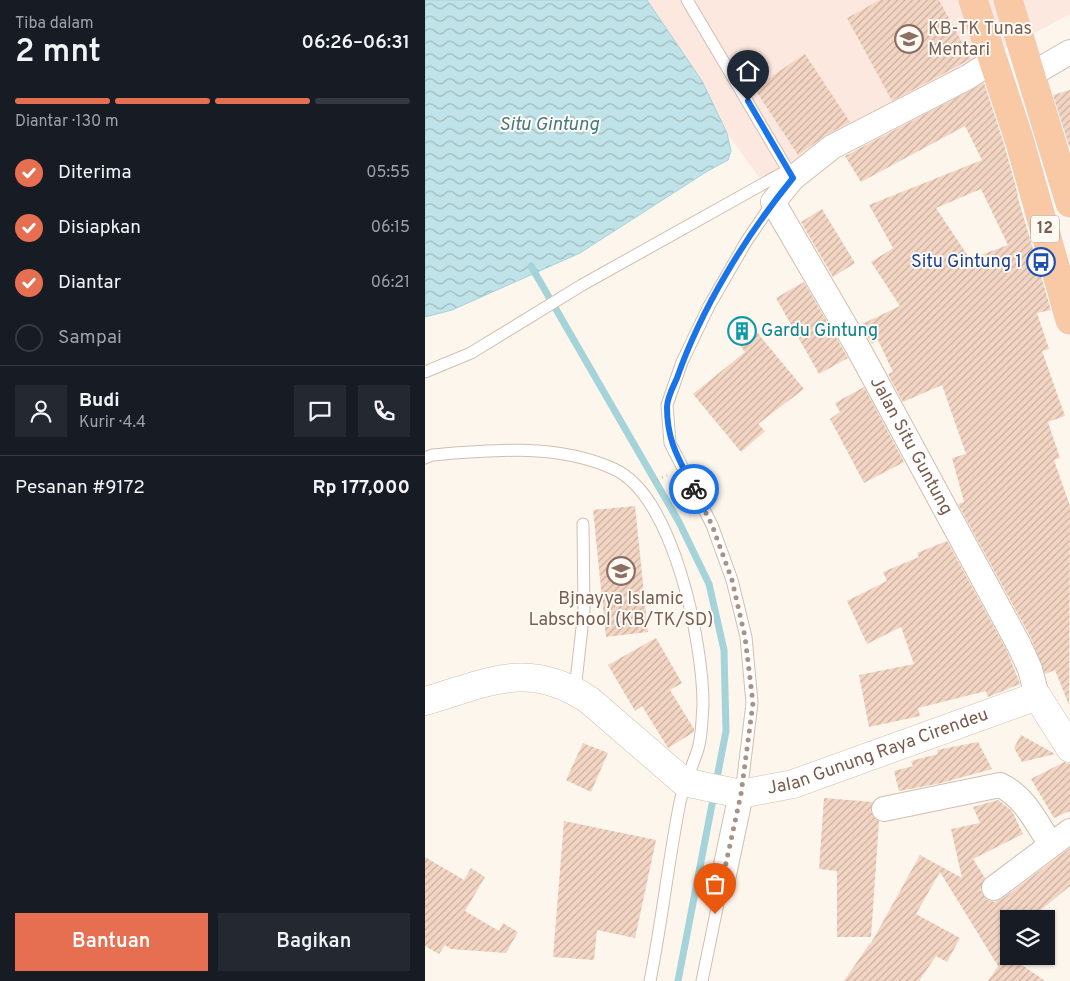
<!DOCTYPE html>
<html lang="id">
<meta charset="utf-8">
<style>
:root{--surface:#171b24;--page:#242831;--text:#f1f3f6;--muted:#9ea1a6;--line:#363941;--accent:#e76f51}
body{margin:0;font-family:Overpass,sans-serif;background:var(--page);color:var(--text);height:100vh;display:flex;flex-direction:column;font-size:19px;white-space:nowrap}
*{box-sizing:border-box;margin:0}
p{font-size:16px;color:var(--muted)}
.icon{flex:none;width:28px;height:28px;fill:none;stroke:currentColor;stroke-width:2;stroke-linecap:round;stroke-linejoin:round}
.map{position:relative;flex:1;overflow:hidden}
.details{display:flex;flex-direction:column;background:var(--surface);width:425px}
.details>*{flex:none}
.buttons{position:absolute;left:575px;top:910px;display:grid;gap:10px}
.buttons a{display:grid;place-items:center;width:55px;height:55px;border-radius:0px;background:var(--surface);box-shadow:0 1px 4px #0004;font-size:25px}
.pin{position:absolute;display:grid;place-items:center;width:42px;height:42px;color:#fff;margin:-51px -21px;border-radius:50% 50% 50% 0;rotate:-45deg;box-shadow:0 0 5px #0007}
.pin .icon{rotate:45deg}
.courier{position:absolute;display:grid;place-items:center;width:50px;height:50px;margin:-25px;border:4px solid #1a73e8;border-radius:50%;background:#fff;color:#222;box-shadow:0 1px 6px #0007}
.head em{font-style:normal;font-weight:600}
.head div{display:flex;flex-direction:column-reverse}
.head{display:flex;align-items:center;justify-content:space-between;height:85px;padding:0 15px}
h1{font-size:32px;font-weight:600;line-height:38px}
.bar{display:grid;grid-template-columns:repeat(4,1fr);gap:8px 5px;align-content:center;height:60px;padding:0 15px}
.bar i{height:6px;border-radius:4px;background:var(--line)}
.bar .active{background:var(--accent)}
.bar p{grid-column:span 4}
.line{display:flex;align-items:center;gap:12px;padding:0 15px;border-top:1px solid var(--line)}
.line div{flex:1}
.round{display:grid;place-items:center;flex:none;width:52px;height:52px;border-radius:0px;background:var(--page)}
ol{padding:0 15px;list-style:none}
li{display:flex;align-items:center;gap:15px;height:55px}
li p{margin-inline-start:auto}
li .icon{padding:5px;border-radius:50%;background:var(--accent);color:#fff;stroke-width:4}
li:last-child{color:var(--muted)}
li i{width:28px;height:28px;border:2px solid var(--line);border-radius:50%}
.button{display:flex;gap:10px;margin-top:auto;padding:10px 15px}
.button a{flex:1;height:58px;border-radius:0px;background:var(--accent);color:#fff;font-size:20px;font-weight:600;line-height:58px;text-align:center}
.button a+a{background:var(--page);color:var(--text)}
main{display:flex;flex:1;min-height:0}
.map>svg:first-child{display:block}
.commercial{fill:#fde8e0}
.water{fill:url(#water-waves);stroke:#a5d3da}
.lines{fill:none;stroke-linecap:round;stroke-linejoin:round}
.stream{stroke:#a5d3da;stroke-width:7}
.building{fill:url(#building-hatch);fill-rule:evenodd}
.service-casing{stroke:#d1beb0;stroke-width:13}
.minor-casing{stroke:#d1beb0;stroke-width:26}
.tertiary-casing{stroke:#d1beb0;stroke-width:29}
.trunk-casing{stroke:#dad1cd;stroke-width:29}
.path{stroke:#d9b8a5;stroke-width:3;stroke-dasharray:1 4;stroke-linecap:butt}
.service{stroke:#fff;stroke-width:11}
.minor{stroke:#fff;stroke-width:24}
.tertiary{stroke:#fff;stroke-width:28}
.trunk{stroke:#f9c8a4;stroke-width:28}
.done{stroke:#a89285;stroke-width:5;stroke-dasharray:0 9}
.route{stroke:#1a73e8;stroke-width:6}
.labels{text-anchor:middle;dominant-baseline:central;stroke-width:4;stroke-linejoin:round;paint-order:stroke}
.shield{fill:#fffaf3;stroke:#a28b7f;stroke-width:1}
.shield-label{font-size:16px;font-weight:bold;fill:#7a5c4d}
.education-label{font-size:18px;fill:#785e54;stroke:#fffaf3;text-anchor:start}
.transit-label{font-size:18px;fill:#164399;stroke:#fffaf3;text-anchor:end}
.culture-label{font-size:18px;fill:#0d838f;stroke:#fffaf3;text-anchor:start}
.street-label{font-size:18px;fill:#7a5c4d;stroke:#fffaf3}
.water-label{font-size:19px;font-style:italic;fill:#437c86;stroke:#fffaf3}
</style>
<main>
<section class="details">
<div class="head"><div><h1>2 mnt</h1><p>Tiba dalam</p></div><em>06:26–06:31</em></div>
<div class="bar"><i class="active"></i><i class="active"></i><i class="active"></i><i></i><p>Diantar · 130 m</p></div>
<ol>
<li><svg class="icon" aria-label="check" viewBox="0 0 24 24"><path d="M5 12l5 5 9-10"/></svg>Diterima<p>05:55</p></li>
<li><svg class="icon" aria-label="check" viewBox="0 0 24 24"><path d="M5 12l5 5 9-10"/></svg>Disiapkan<p>06:15</p></li>
<li><svg class="icon" aria-label="check" viewBox="0 0 24 24"><path d="M5 12l5 5 9-10"/></svg>Diantar<p>06:21</p></li>
<li><i></i>Sampai</li>
</ol>
<div class="line" style="height:90px"><a class="round"><svg class="icon" aria-label="person" viewBox="0 0 24 24"><circle cx="12" cy="8" r="4"/><path d="M4 21q1-7 8-7t8 7"/></svg></a><div><b>Budi</b><p>Kurir · 4.4</p></div><a class="round"><svg class="icon" aria-label="chat" viewBox="0 0 24 24"><path d="M4 5h16v11H9l-5 4z"/></svg></a><a class="round"><svg class="icon" aria-label="phone" viewBox="0 0 24 24"><path d="M5 4h4l2 5-3 2q2 4 5 5l2-3 5 2v4C11 20 4 13 5 4z"/></svg></a></div>
<div class="line" style="height:65px"><div>Pesanan #9172</div><b>Rp 177,000</b></div>
<div class="button"><a>Bantuan</a><a>Bagikan</a></div>
</section>
<div class="map">
<svg width="645" height="981" viewBox="0 0 645 981">
<defs>
<pattern id="water-waves" width="16" height="10" patternUnits="userSpaceOnUse" patternTransform="scale(1.25)"><rect width="16" height="10" fill="#bfe3e8"/><path d="M0 5q4-4 8 0t8 0" fill="none" stroke="#a0bbbe"/></pattern>
<pattern id="building-hatch" width="6" height="6" patternUnits="userSpaceOnUse" patternTransform="scale(1.25)"><rect width="6" height="6" fill="#f3d5c3"/><path d="M-1 1l2-2M0 6l6-6M5 7l2-2" fill="none" stroke="#cab0a1"/></pattern>
</defs>
<rect width="100%" height="100%" fill="#fdf6ec"/>
<path class="commercial" d="M 222,0 L 645,0 L 645,14 L 546,67 L 341,187 L 302,133 L 277,81 Z"/>
<path class="water" d="M 0,0 L 222,0 L 277,81 L 302,133 L 306,151 L 303,160 L 281,172 L 155,253 L 27,310 L 0,317 Z"/>
<g class="lines">
<path class="stream" d="M 106,266 L 254,522 L 284,584 L 299,650 L 301,731 L 291,783
M 253,981 L 289,794"/>
</g>
<path class="building" d="M 455,0 L 514,0 L 546,59 L 467,101 L 422,18 Z
M 380,54 L 425,122 L 401,135 L 373,155 L 329,88 Z
M 559,83 L 579,144 L 593,195 L 592,195 L 626,310 L 612,313 L 624,349 L 617,351 L 640,416 L 623,422 L 635,458 L 629,460 L 645,506 L 644,705 L 630,670 L 620,674 L 606,638 L 533,504 L 539,502 L 527,458 L 541,454 L 517,385 L 478,402 L 463,374 L 468,372 L 453,340 L 447,344 L 435,325 L 475,306 L 446,262 L 468,248 L 444,205 L 557,160 L 540,126 L 436,182 L 420,156 ZM 556,189 L 583,245 L 545,259 L 511,208 Z
M 645,90 L 645,145 L 644,146 L 628,95 Z
M 397,209 L 430,263 L 408,277 L 376,222 Z
M 379,282 L 423,358 L 394,374 L 351,298 Z
M 320,318 L 379,389 L 333,424 L 340,431 L 316,452 L 268,394 L 320,352 L 303,330 Z
M 439,387 L 479,462 L 439,483 L 405,419 L 415,412 L 410,403 Z
M 210,506 L 223,632 L 181,637 L 168,510 Z
M 522,541 L 582,651 L 595,684 L 563,697 L 561,691 L 493,708 L 495,716 L 444,727 L 434,675 L 489,664 L 476,627 L 442,644 L 422,601 L 462,581 L 458,572 L 494,557 L 492,553 Z
M 231,638 L 257,683 L 245,690 L 269,729 L 269,732 L 243,748 L 217,706 L 210,711 L 183,665 Z
M 596,735 L 630,754 L 597,762 L 589,748 Z
M 553,742 L 567,769 L 516,783 L 474,791 L 469,771 L 488,766 L 486,761 L 513,754 L 512,750 Z
M 158,743 L 183,753 L 166,792 L 141,780 Z
M 639,762 L 645,764 L 645,811 L 629,818 L 606,779 Z
M 399,798 L 448,802 L 446,812 L 454,821 L 446,937 L 412,937 L 412,871 L 394,869 Z
M 573,800 L 587,811 L 598,834 L 548,859 L 560,878 L 555,890 L 563,900 L 570,902 L 577,899 L 645,848 L 645,886 L 605,919 L 584,919 L 584,956 L 620,981 L 563,981 L 573,966 L 515,872 L 491,914 L 535,938 L 522,962 L 511,956 L 494,981 L 419,981 L 445,943 L 445,945 L 495,855 L 537,878 L 526,829 L 555,823 L 548,807 Z
M 139,821 L 231,840 L 210,938 L 172,930 L 169,960 L 128,957 Z
M 0,857 L 39,880 L 46,868 L 60,877 L 40,911 L 74,931 L 78,923 L 93,932 L 81,953 L 26,949 L 20,945 L 14,954 L 0,946 Z"/>
<g class="lines">
<defs>
<path id="service" d="M 262,0 L 367,177
M 0,372 L 46,353 L 157,285 L 363,170
M 0,458 L 7,455 C 68,450 132,443 189,469 C 249,496 278,644 278,704 C 277,718 277,736 273,749 C 267,768 259,783 255,802 C 243,862 237,922 225,981
M 150,690 L 159,610 L 158,524
M 316,794 L 327,703 L 321,637 L 307,580 L 287,525 L 245,443 L 242,405 L 257,362 L 284,306 L 321,242 L 348,202
M 277,981 L 298,879"/>
<g id="minor">
<path id="s1" d="M 568,61 L 543,77 L 407,147 L 368,178 L 348,202 L 433,348 L 594,645 L 605,669 L 612,696"/>
<path d="M 607,74 L 645,52"/>
<path d="M 459,809 L 575,785 C 600,797 611,822 626,845"/>
<path d="M 298,879 L 316,794"/>
<path d="M 569,888 L 645,831"/>
</g>
<g id="tertiary">
<path id="s2" d="M 0,701 C 63,683 103,659 164,700 L 259,782 L 316,794 L 368,784 L 612,696 L 645,748"/>
</g>
<path id="trunk" d="M 548,0 L 594,139 L 645,320
M 583,0 L 645,203"/>
</defs>
<use href="#service" class="service-casing"/>
<use href="#minor" class="minor-casing"/>
<use href="#tertiary" class="tertiary-casing"/>
<use href="#trunk" class="trunk-casing"/>
<path class="path" d="M 228,482 L 242,475"/>
<use href="#service" class="service"/>
<use href="#minor" class="minor"/>
<use href="#tertiary" class="tertiary"/>
<use href="#trunk" class="trunk"/>
</g>
<g class="lines">
<path class="done" d="M 269,489 L 287,525 L 307,580 L 320,637 L 328,703 L 316,794 L 290,914"/>
<path class="route" d="M 269,489 C 254,459 242,442 242,407 C 242,398 248,387 252,378 C 276,309 321,235 368,178 L 323,101"/>
</g>
<defs>
<symbol id="school-ring" viewBox="-11 -11 22 22"><circle r="9.5" fill="#fffaf3" stroke="#8d6e63" stroke-width="1.5"/><path d="M0-5L7-2L0 1L-7-2ZM-4 1L0 2.5L4 1V4Q0 6-4 4Z" fill="#8d6e63"/></symbol>
<symbol id="bus-ring" viewBox="-11 -11 22 22"><circle r="9.5" fill="#fffaf3" stroke="#1a4fb4" stroke-width="1.5"/><path d="M-5-6H5V4H4V6H2V4H-2V6H-4V4H-5ZM-3.5-4V0h7V-4ZM-3.5 1.2v1.5H-2V1.2ZM2 1.2v1.5H3.5V1.2Z" fill="#1a4fb4"/></symbol>
<symbol id="building-ring" viewBox="-11 -11 22 22"><circle r="9.5" fill="#fffaf3" stroke="#0f9aa8" stroke-width="1.5"/><path d="M-4-6H4V6H1V3H-1V6H-4ZM-2.5-4.3h1.7v1.8h-1.7ZM.8-4.3h1.7v1.8H.8ZM-2.5-1h1.7V.8h-1.7ZM.8-1h1.7V.8H.8Z" fill="#0f9aa8"/></symbol>
</defs>
<g fill-rule="evenodd">
<use href="#school-ring" x="468" y="23" width="32" height="32"/>
<use href="#bus-ring" x="600" y="246" width="32" height="32"/>
<use href="#building-ring" x="301" y="315" width="32" height="32"/>
<use href="#school-ring" x="180" y="555" width="32" height="32"/>
</g>
<g class="labels">
<rect class="shield" x="606" y="215.5" width="28" height="27" rx="4"/>
<g class="shield-label">
<text x="620" y="229">12</text>
</g>
<g class="education-label">
<text x="503" y="29">KB-TK Tunas<tspan x="503" dy="21">Mentari</tspan></text>
<text x="196" y="599" text-anchor="middle">Bjnayya Islamic<tspan x="196" dy="21">Labschool (KB/TK/SD)</tspan></text>
</g>
<g class="transit-label">
<text x="597" y="262">Situ Gintung 1</text>
</g>
<g class="culture-label">
<text x="336" y="331">Gardu Gintung</text>
</g>
<g class="street-label">
<text stroke="none"><textPath href="#s1" startOffset="544">Jalan Situ Guntung</textPath></text>
<text stroke="none"><textPath href="#s2" startOffset="499">Jalan Gunung Raya Cirendeu</textPath></text>
</g>
<g class="water-label">
<text x="124" y="125">Situ Gintung</text>
</g>
</g>
</svg>
<div class="buttons">
<a><svg class="icon" aria-label="layers" viewBox="0 0 24 24"><path d="M12 4l9 5-9 5-9-5zM3 14l9 5 9-5"/></svg></a>
</div>
<div class="pin" style="left:290px;top:914px;background:#ea580c"><svg class="icon" aria-label="bag" viewBox="0 0 24 24"><path d="M5 8h14l-1 12H6zM9 8a3 3 0 0 1 6 0"/></svg></div>
<div class="pin" style="left:323px;top:101px;background:#1f2937"><svg class="icon" aria-label="home" viewBox="0 0 24 24"><path d="M3 11l9-7 9 7M6 9v11h12V9"/></svg></div>
<div class="courier" style="left:269px;top:489px"><svg class="icon" aria-label="bike" viewBox="0 0 24 24"><circle cx="6" cy="16" r="4"/><circle cx="18" cy="16" r="4"/><path d="M6 16l4-8h5l3 8M10 8l3 8H6M13 5h3"/></svg></div>
</div>
</main>
